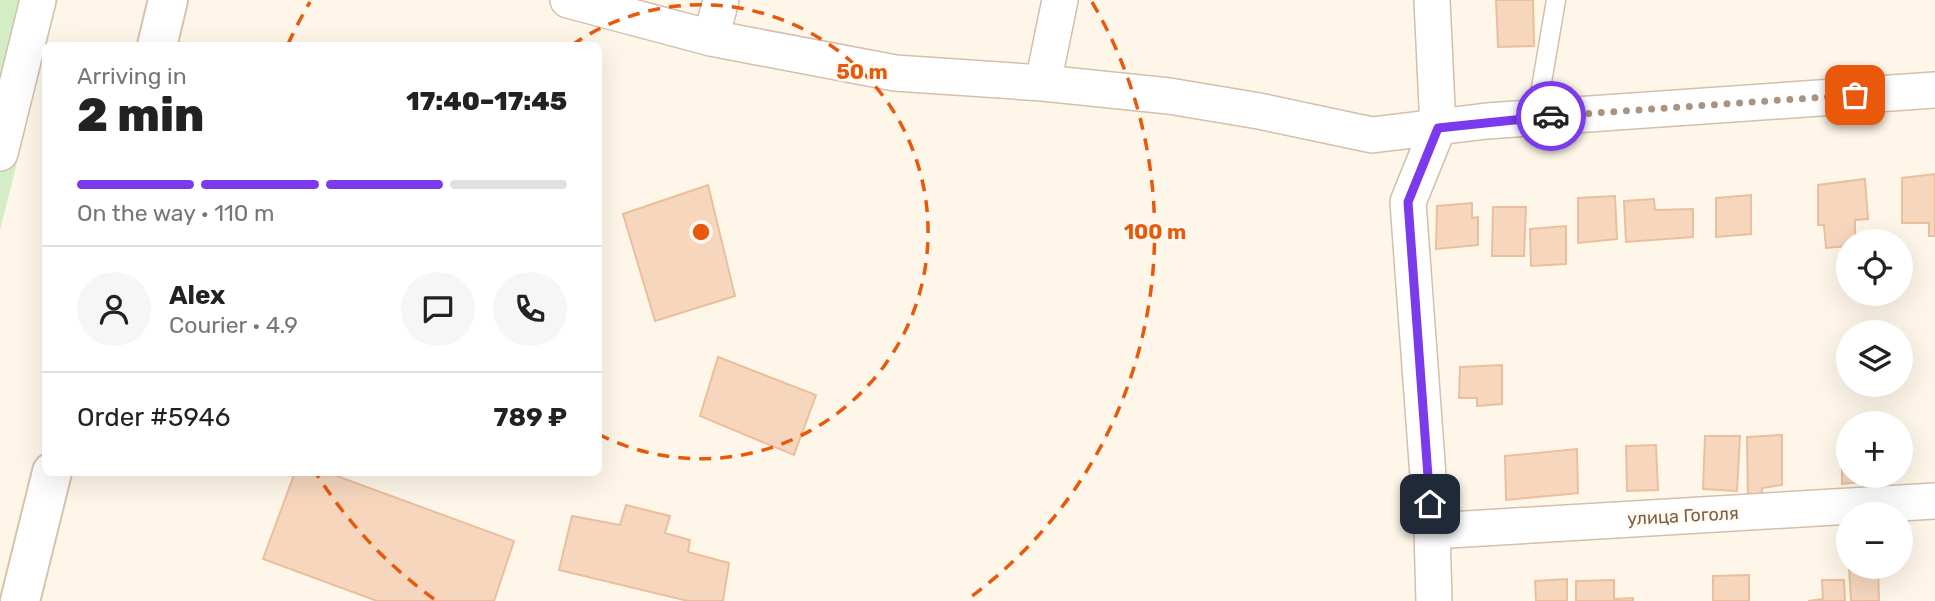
<!DOCTYPE html>
<meta charset="utf-8">
<style>
:root{--surface:#fff;--page:#f6f6f6;--text:#222;--muted:#767676;--line:#e0e0e0;--accent:#7c3aed}
body{margin:0;font-family:Rubik,sans-serif;background:var(--page);color:var(--text);height:100vh;display:flex;flex-direction:column;font-size:26px;white-space:nowrap}
*{box-sizing:border-box;margin:0}
p{font-size:23px;color:var(--muted)}
.icon{flex:none;width:38px;height:38px;fill:none;stroke:currentColor;stroke-width:2;stroke-linecap:round;stroke-linejoin:round}
.map{position:relative;flex:1;overflow:hidden}
.drawer{position:absolute;left:42px;top:42px;width:560px;height:434px;display:flex;flex-direction:column;background:var(--surface);border-radius:10px;box-shadow:0 7px 28px #0002}
.drawer>*{flex:none}
.fabs{position:absolute;left:1836px;top:229px;display:grid;gap:14px}
.fabs a{display:grid;place-items:center;width:77px;height:77px;border-radius:50%;background:var(--surface);box-shadow:0 7px 28px #0002;font-size:35px}
.pin{position:absolute;display:grid;place-items:center;width:60px;height:60px;color:#fff;margin:-30px;border-radius:14px;box-shadow:0 4px 10px #0006}
.courier{position:absolute;display:grid;place-items:center;width:70px;height:70px;margin:-35px;border:5px solid #7c3aed;border-radius:50%;background:#fff;color:#222;box-shadow:0 2px 9px #0007}
.overview em{font-style:normal;font-weight:800}
.overview div{display:flex;flex-direction:column-reverse}
.overview{display:flex;align-items:center;justify-content:space-between;height:119px;padding:0 35px}
h1{font-size:46px;font-weight:800;line-height:52px}
.bar{display:grid;grid-template-columns:repeat(4,1fr);gap:10px 7px;align-content:center;height:84px;padding:0 35px}
.bar i{height:9px;border-radius:5px;background:var(--line)}
.bar .active{background:var(--accent)}
.bar p{grid-column:span 4}
.line{display:flex;align-items:center;gap:18px;padding:0 35px;border-top:2px solid var(--line)}
.line div{flex:1}
.round{display:grid;place-items:center;flex:none;width:74px;height:74px;border-radius:37px;background:var(--page)}
.map>svg:first-child{display:block}
.green{fill:#d3eec5}
.building{fill:#f6d7be;stroke:#ebbf9c;stroke-width:2}
.lines{fill:none;stroke-linecap:round;stroke-linejoin:round}
.lane-casing{stroke:#d3bfac;stroke-width:21}
.street-casing{stroke:#d3bfac;stroke-width:38}
.secondary-casing{stroke:#d8c2ac;stroke-width:42}
.lane{stroke:#fff;stroke-width:18}
.street{stroke:#fff;stroke-width:35}
.secondary{stroke:#fff;stroke-width:38}
.done{stroke:#aa9481;stroke-width:7;stroke-dasharray:0 12.6}
.route{stroke:#7c3aed;stroke-width:9}
.ring{fill:none;stroke:#e8590c;stroke-width:3.5;stroke-dasharray:12 9}
.labels{text-anchor:middle;dominant-baseline:central;stroke-width:5;stroke-linejoin:round;paint-order:stroke}
.street-label{font-size:18px;fill:#7c5e49;stroke:#fffaf1}
.centre{fill:#e8590c;stroke:#fffaf1;stroke-width:3.5}
.ring-label{font-size:21px;text-anchor:middle;font-weight:bold;fill:#e8590c;stroke:#fffaf1;stroke-width:5;stroke-linejoin:round;paint-order:stroke}
</style>
<div class="map">
<svg width="1935" height="601" viewBox="0 0 1935 601">
<rect width="100%" height="100%" fill="#fef7e9"/>
<path class="green" d="M 0,0 L 58,0 L 0,230 Z"/>
<path class="building" d="M 1496,0 L 1533,0 L 1534,46 L 1498,47 Z
M 1935,174 L 1935,236 L 1929,236 L 1929,223 L 1902,223 L 1902,178 Z
M 1865,179 L 1868,219 L 1855,220 L 1855,242 L 1848,242 L 1848,246 L 1826,248 L 1824,225 L 1818,225 L 1818,185 Z
M 708,185 L 735,296 L 655,321 L 623,214 Z
M 1751,195 L 1751,234 L 1716,237 L 1716,198 Z
M 1615,196 L 1617,239 L 1578,243 L 1578,198 Z
M 1654,199 L 1655,210 L 1693,209 L 1693,237 L 1626,242 L 1624,201 Z
M 1472,203 L 1472,218 L 1478,217 L 1478,245 L 1436,249 L 1437,206 Z
M 1493,207 L 1526,207 L 1524,256 L 1492,256 Z
M 1566,226 L 1566,264 L 1531,266 L 1530,229 Z
M 718,357 L 816,395 L 794,455 L 700,416 Z
M 1502,365 L 1502,404 L 1477,406 L 1477,398 L 1459,398 L 1460,367 Z
M 1848,433 L 1848,476 L 1898,476 L 1898,478 L 1842,484 L 1842,434 Z
M 1782,435 L 1782,485 L 1762,488 L 1762,499 L 1748,500 L 1747,437 Z
M 1705,436 L 1740,436 L 1737,491 L 1703,489 Z
M 1656,445 L 1658,490 L 1627,491 L 1626,446 Z
M 1577,449 L 1578,493 L 1506,500 L 1505,456 Z
M 295,472 L 326,472 L 514,541 L 494,601 L 377,601 L 263,559 Z
M 626,505 L 670,516 L 665,533 L 690,540 L 688,552 L 729,563 L 723,601 L 688,601 L 559,570 L 572,516 L 620,525 Z
M 1849,567 L 1878,567 L 1879,601 L 1851,601 Z
M 1749,575 L 1749,601 L 1713,601 L 1713,576 Z
M 1567,579 L 1567,601 L 1536,601 L 1535,581 Z
M 1614,580 L 1614,599 L 1633,598 L 1633,601 L 1576,601 L 1576,581 Z
M 1822,580 L 1844,580 L 1845,601 L 1808,601 L 1823,599 Z"/>
<g class="lines">
<defs>
<path id="lane" d="M 1536,117 L 1556,0"/>
<path id="street" d="M 568,0 L 711,38 L 895,73 L 1043,83 L 1169,96 L 1259,111 L 1372,135 L 1487,121 L 1935,90
M 1432,0 L 1438,128 L 1408,202 L 1432,531 L 1434,601
M 711,38 L 721,0
M 1043,83 L 1060,0
M 0,153 L 38,0
M 1432,531 L 1935,501"/>
<path id="secondary" d="M 157,46 L 168,0
M 20,601 L 52,472"/>
</defs>
<use href="#lane" class="lane-casing"/>
<use href="#street" class="street-casing"/>
<use href="#secondary" class="secondary-casing"/>
<use href="#lane" class="lane"/>
<use href="#street" class="street"/>
<use href="#secondary" class="secondary"/>
</g>
<g class="lines">
<path class="done" d="M 1551,116 L 1855,95"/>
<path class="route" d="M 1430,504 L 1408,202 L 1438,128 L 1551,116"/>
</g>
<g class="ring">
<path d="M572 45A227 227 0 1 1 600 435"/>
<path d="M434 599A454 454 0 0 1 316 473M288 44A454 454 0 0 1 310 2M1092 2A454 454 0 0 1 968 599"/>
</g>
<g class="labels">
<g class="street-label">
<text transform="translate(1683 516) rotate(-3)">улица Гоголя</text>
</g>
</g>
<circle cx="701" cy="232" r="10" class="centre"/>
<g class="ring-label">
<text x="862" y="79">50 m</text>
<text x="1155" y="239">100 m</text>
</g>
</svg>
<div class="fabs">
<a><svg class="icon" aria-label="locate" viewBox="0 0 24 24"><circle cx="12" cy="12" r="6"/><path d="M12 2v4M12 18v4M2 12h4M18 12h4"/></svg></a>
<a><svg class="icon" aria-label="layers" viewBox="0 0 24 24"><path d="M12 4l9 5-9 5-9-5zM3 14l9 5 9-5"/></svg></a>
<a>+</a>
<a>−</a>
</div>
<div class="pin" style="left:1855px;top:95px;background:#ea580c"><svg class="icon" aria-label="bag" viewBox="0 0 24 24"><path d="M5 8h14l-1 12H6zM9 8a3 3 0 0 1 6 0"/></svg></div>
<div class="pin" style="left:1430px;top:504px;background:#1f2937"><svg class="icon" aria-label="home" viewBox="0 0 24 24"><path d="M3 11l9-7 9 7M6 9v11h12V9"/></svg></div>
<div class="courier" style="left:1551px;top:116px"><svg class="icon" aria-label="car" viewBox="0 0 24 24"><path d="M5 17H2v-5l4-1 3-4h7l3 4 3 1v5h-3M9 17h6M6 11h13"/><circle cx="7" cy="17" r="2"/><circle cx="17" cy="17" r="2"/></svg></div>
<section class="drawer">
<div class="overview"><div><h1>2 min</h1><p>Arriving in</p></div><em>17:40–17:45</em></div>
<div class="bar"><i class="active"></i><i class="active"></i><i class="active"></i><i></i><p>On the way · 110 m</p></div>
<div class="line" style="height:126px"><a class="round"><svg class="icon" aria-label="person" viewBox="0 0 24 24"><circle cx="12" cy="8" r="4"/><path d="M4 21q1-7 8-7t8 7"/></svg></a><div><b>Alex</b><p>Courier · 4.9</p></div><a class="round"><svg class="icon" aria-label="chat" viewBox="0 0 24 24"><path d="M4 5h16v11H9l-5 4z"/></svg></a><a class="round"><svg class="icon" aria-label="phone" viewBox="0 0 24 24"><path d="M5 4h4l2 5-3 2q2 4 5 5l2-3 5 2v4C11 20 4 13 5 4z"/></svg></a></div>
<div class="line" style="height:91px"><div>Order #5946</div><b>789 ₽</b></div>
</section>
</div>
